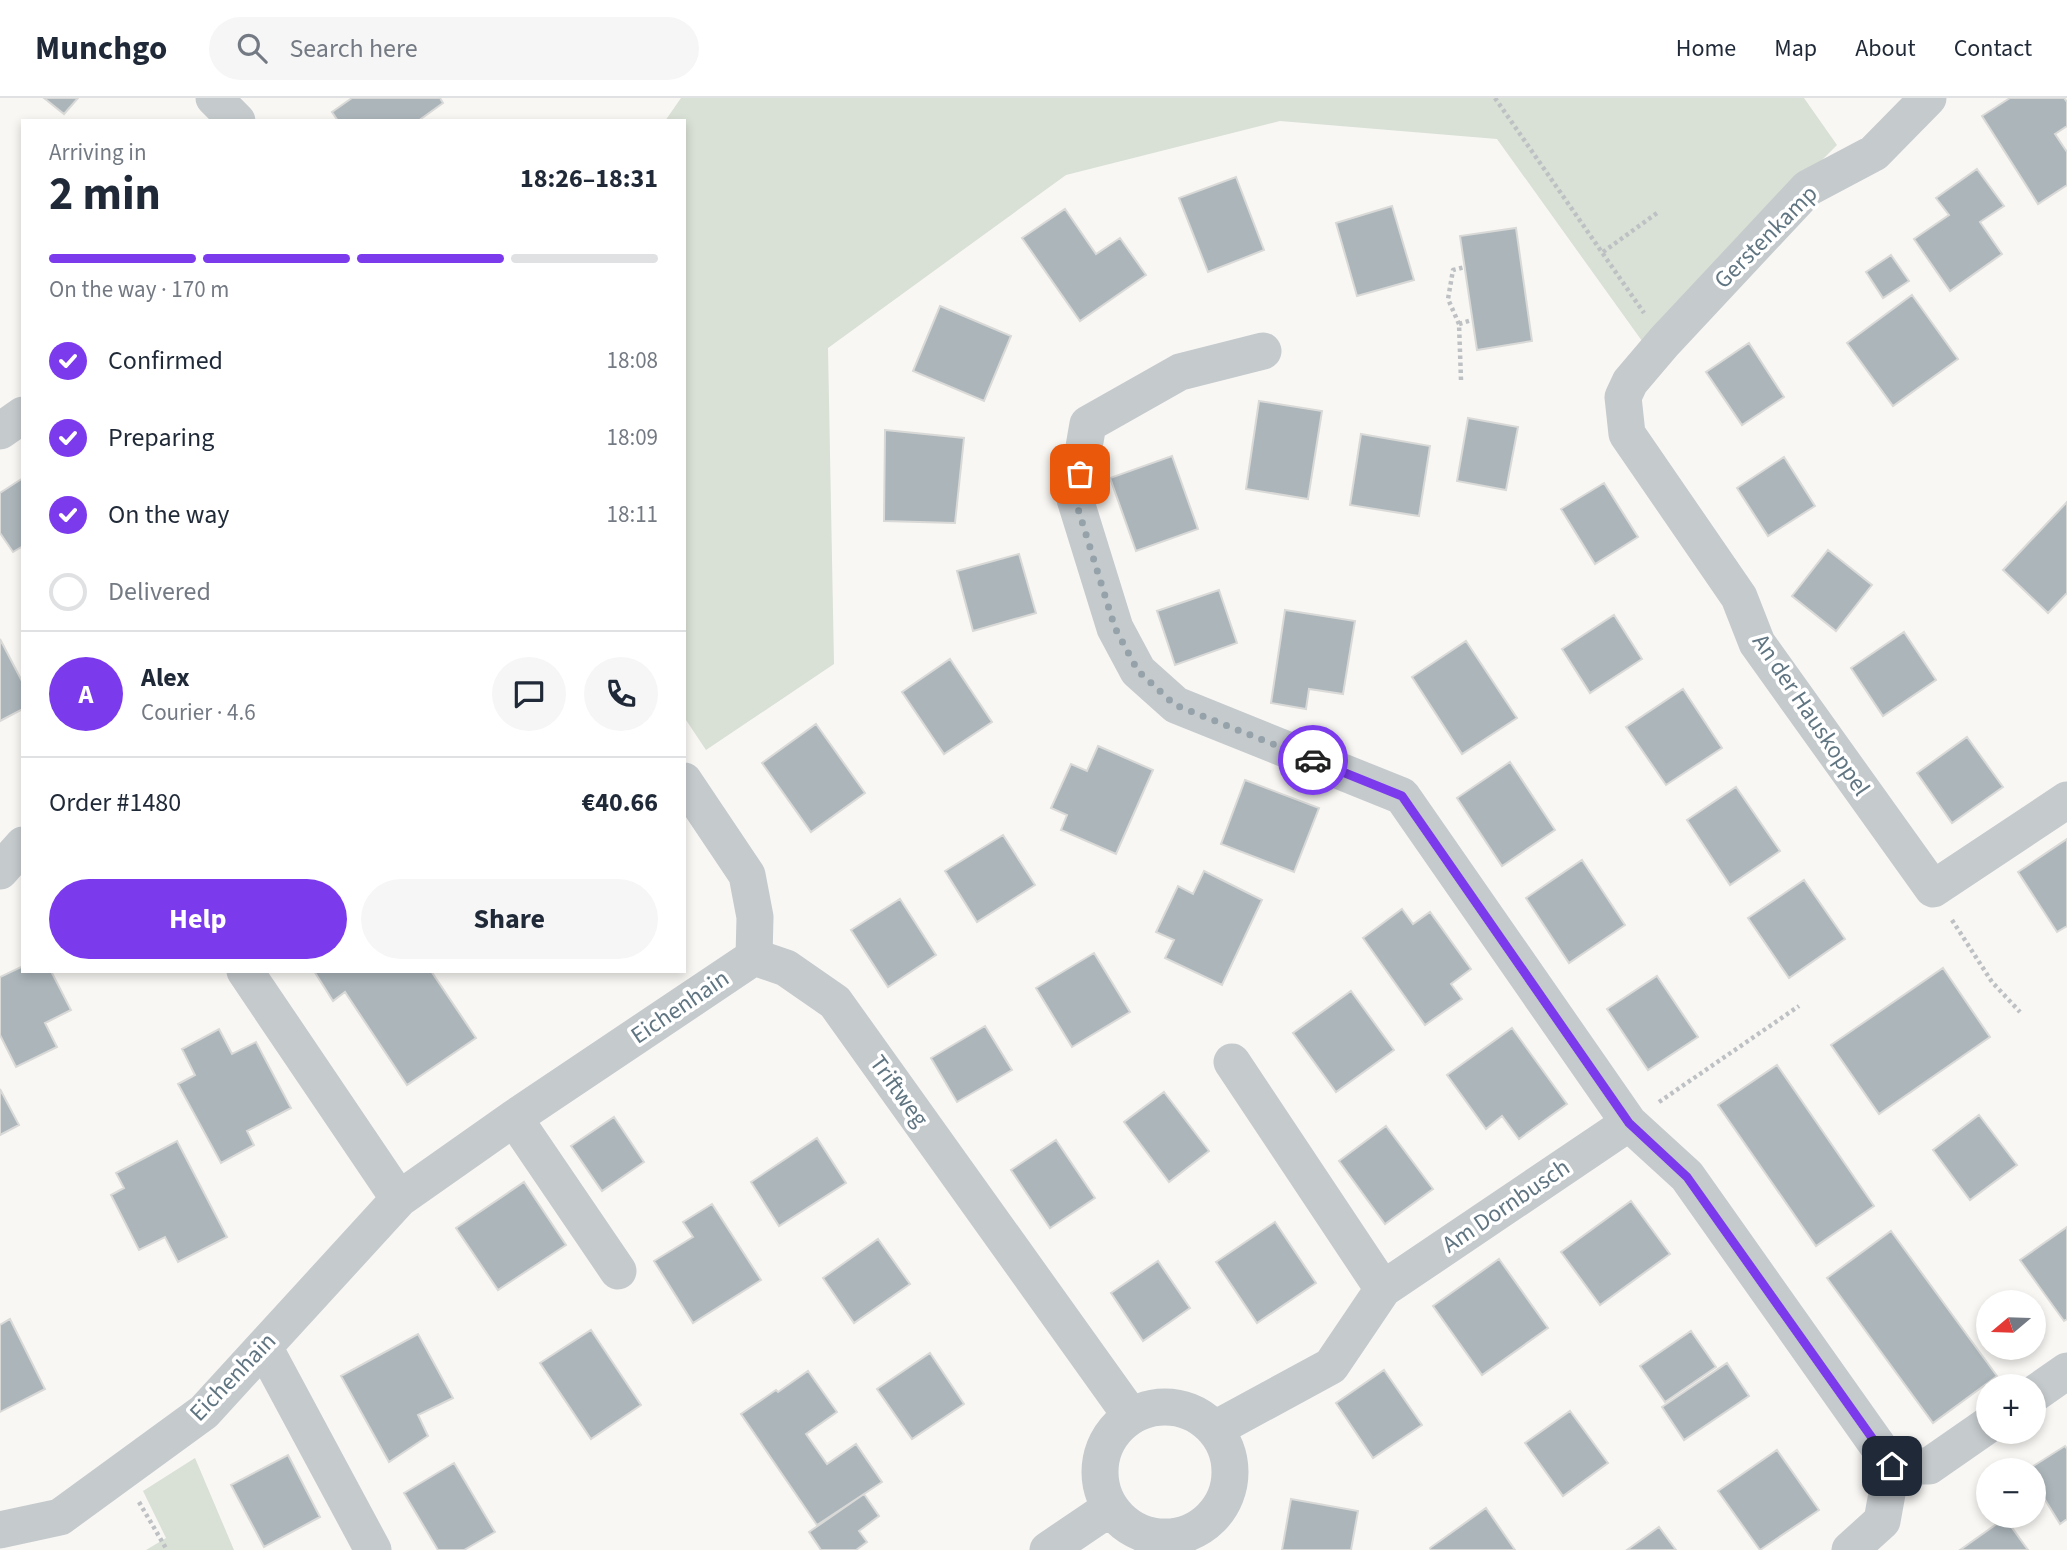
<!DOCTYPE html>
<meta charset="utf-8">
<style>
:root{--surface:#fff;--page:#f6f6f7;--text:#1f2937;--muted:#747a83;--line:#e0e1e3;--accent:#7c3aed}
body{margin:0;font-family:"Source Sans 3",sans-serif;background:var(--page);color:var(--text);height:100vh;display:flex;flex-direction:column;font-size:26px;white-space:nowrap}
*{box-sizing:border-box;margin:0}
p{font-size:23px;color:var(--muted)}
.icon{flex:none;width:38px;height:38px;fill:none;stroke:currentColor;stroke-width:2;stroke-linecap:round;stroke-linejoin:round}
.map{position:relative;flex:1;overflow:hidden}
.side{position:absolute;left:21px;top:21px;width:665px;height:854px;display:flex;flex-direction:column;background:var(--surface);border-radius:0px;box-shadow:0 4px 10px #0003}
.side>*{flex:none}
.needle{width:46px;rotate:251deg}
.buttons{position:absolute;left:1976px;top:1192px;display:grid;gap:14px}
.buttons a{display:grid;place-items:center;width:70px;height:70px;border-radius:50%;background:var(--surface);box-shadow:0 4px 10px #0003;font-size:35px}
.pin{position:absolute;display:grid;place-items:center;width:60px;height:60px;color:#fff;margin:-30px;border-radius:14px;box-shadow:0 4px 10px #0006}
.courier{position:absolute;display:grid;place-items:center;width:70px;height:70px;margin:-35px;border:5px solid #7c3aed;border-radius:50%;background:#fff;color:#222;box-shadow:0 2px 9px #0007}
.headline em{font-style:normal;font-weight:700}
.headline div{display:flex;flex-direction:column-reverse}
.headline{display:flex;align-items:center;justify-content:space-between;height:119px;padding:0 28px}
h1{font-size:46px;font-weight:700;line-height:52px}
.bar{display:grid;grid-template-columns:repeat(4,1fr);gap:10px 7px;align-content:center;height:84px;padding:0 28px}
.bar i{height:9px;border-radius:5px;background:var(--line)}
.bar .on{background:var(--accent)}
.bar p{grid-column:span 4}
.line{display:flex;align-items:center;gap:18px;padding:0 28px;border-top:2px solid var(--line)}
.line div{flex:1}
.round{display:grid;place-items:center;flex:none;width:74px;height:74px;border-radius:37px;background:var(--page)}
ol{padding:0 28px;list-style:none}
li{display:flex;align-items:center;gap:21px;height:77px}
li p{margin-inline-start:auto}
li .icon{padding:7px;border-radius:50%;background:var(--accent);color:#fff;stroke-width:4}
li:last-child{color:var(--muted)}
li i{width:38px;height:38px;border:4px solid var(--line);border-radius:50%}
.button{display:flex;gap:14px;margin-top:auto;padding:14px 28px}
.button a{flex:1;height:80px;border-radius:42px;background:var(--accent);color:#fff;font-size:28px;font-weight:700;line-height:80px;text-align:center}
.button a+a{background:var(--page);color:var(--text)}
header{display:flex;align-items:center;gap:42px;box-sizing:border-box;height:98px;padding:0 35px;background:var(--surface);border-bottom:2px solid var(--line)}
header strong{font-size:33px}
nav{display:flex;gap:38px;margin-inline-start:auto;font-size:24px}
.search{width:490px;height:63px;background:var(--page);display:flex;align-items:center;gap:18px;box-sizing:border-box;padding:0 24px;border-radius:38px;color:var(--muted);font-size:26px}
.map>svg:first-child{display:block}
.green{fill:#d9e0d5}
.building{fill:#abb5ba;stroke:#d9d9d7;stroke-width:2}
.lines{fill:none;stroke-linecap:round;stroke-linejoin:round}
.path{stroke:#bec1c3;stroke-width:4.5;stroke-dasharray:3.5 3.5;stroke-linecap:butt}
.minor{stroke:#c5cacd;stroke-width:37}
.done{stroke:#95a2aa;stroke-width:7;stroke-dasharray:0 12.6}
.route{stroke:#7c3aed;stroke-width:9}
.labels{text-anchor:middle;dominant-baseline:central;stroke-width:7;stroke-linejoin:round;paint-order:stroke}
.street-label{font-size:24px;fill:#607582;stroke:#fff}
</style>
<header>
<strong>Munchgo</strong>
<div class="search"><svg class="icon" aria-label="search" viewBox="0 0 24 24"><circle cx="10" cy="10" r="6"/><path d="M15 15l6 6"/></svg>Search here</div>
<nav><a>Home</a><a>Map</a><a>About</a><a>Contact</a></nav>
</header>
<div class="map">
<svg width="2067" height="1452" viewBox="0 0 2067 1452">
<rect width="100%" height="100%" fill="#f8f7f4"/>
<path class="green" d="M 681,0 L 1804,0 L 1837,47 L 1642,243 L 1497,41 L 1280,23 L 1066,77 L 828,250 L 834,566 L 706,652 L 684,619 L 684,23 L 665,23 Z
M 195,1360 L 234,1452 L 146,1452 L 166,1440 L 143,1393 Z"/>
<path class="building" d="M 44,0 L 78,0 L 64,16 Z
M 352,0 L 440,0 L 443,5 L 418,23 L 338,23 L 332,14 Z
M 2010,0 L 2064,0 L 2067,4 L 2067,28 L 2055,36 L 2067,54 L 2067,87 L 2038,106 L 1982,18 Z
M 1977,71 L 2004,108 L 1980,124 L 2002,156 L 1950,193 L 1914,141 L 1949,117 L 1936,100 Z
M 1236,79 L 1264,152 L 1208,174 L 1179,100 Z
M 1392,108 L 1414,182 L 1357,198 L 1336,125 Z
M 1065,111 L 1096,156 L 1120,140 L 1146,177 L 1080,223 L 1022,140 Z
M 1516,130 L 1532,243 L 1477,252 L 1460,138 Z
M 1891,157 L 1909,183 L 1883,200 L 1866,174 Z
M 1912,197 L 1958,261 L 1893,308 L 1847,245 Z
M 940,208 L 1011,238 L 984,303 L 913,273 Z
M 1749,245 L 1784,299 L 1742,327 L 1706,274 Z
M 1259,303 L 1322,313 L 1308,401 L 1246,391 Z
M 1468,320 L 1518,329 L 1506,392 L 1457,383 Z
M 885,332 L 964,340 L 955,425 L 884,423 Z
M 1361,336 L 1430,348 L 1419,418 L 1350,407 Z
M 1172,358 L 1198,431 L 1136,453 L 1110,380 Z
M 1784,359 L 1815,408 L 1768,438 L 1737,390 Z
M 23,380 L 23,448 L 13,454 L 0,435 L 0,395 Z
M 1604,385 L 1638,439 L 1595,466 L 1561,411 Z
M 2067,404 L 2067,495 L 2048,515 L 2003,472 Z
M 1828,452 L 1872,487 L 1836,533 L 1792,498 Z
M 1019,456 L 1036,515 L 973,533 L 957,473 Z
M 1219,492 L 1237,545 L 1175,567 L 1157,513 Z
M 1285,512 L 1355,523 L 1343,596 L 1309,591 L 1306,611 L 1271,605 Z
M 1614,517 L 1642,561 L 1590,595 L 1562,551 Z
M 1904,534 L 1936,582 L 1883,618 L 1851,570 Z
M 0,541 L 23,585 L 23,611 L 0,623 Z
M 1466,543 L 1517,620 L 1462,656 L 1412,579 Z
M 950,561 L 992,624 L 944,656 L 902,594 Z
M 1683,591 L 1722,650 L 1666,687 L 1626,629 Z
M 816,626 L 865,695 L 811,734 L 762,665 Z
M 1967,639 L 2003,689 L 1952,725 L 1917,675 Z
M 1098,648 L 1153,672 L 1116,756 L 1061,732 L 1067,717 L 1051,710 L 1071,666 L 1087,673 Z
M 1510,664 L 1555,732 L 1502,768 L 1457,700 Z
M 1245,682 L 1319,710 L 1294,774 L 1221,746 Z
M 1736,689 L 1780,753 L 1730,787 L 1687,722 Z
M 1003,737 L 1035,787 L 977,824 L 945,773 Z
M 2067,741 L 2067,828 L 2057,834 L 2018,774 Z
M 1582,762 L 1625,827 L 1569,865 L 1526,800 Z
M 1204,773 L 1262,802 L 1222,887 L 1165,860 L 1174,842 L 1156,834 L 1178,788 L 1193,796 Z
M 1804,782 L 1845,841 L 1789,880 L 1748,820 Z
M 900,801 L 936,857 L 888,889 L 851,832 Z
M 1402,811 L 1413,826 L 1430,814 L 1471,871 L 1451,886 L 1462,901 L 1425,927 L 1363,840 Z
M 1094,855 L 1130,914 L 1072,949 L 1036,890 Z
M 23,868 L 23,873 L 51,873 L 71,912 L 45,925 L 57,949 L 16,969 L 0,937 L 0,879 Z
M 1943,870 L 1990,939 L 1879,1016 L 1831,947 Z
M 314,873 L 431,873 L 476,940 L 407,987 L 345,894 L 333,903 Z
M 1657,878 L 1698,939 L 1648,972 L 1607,911 Z
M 1351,893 L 1394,952 L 1336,994 L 1293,935 Z
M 985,928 L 1012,972 L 957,1004 L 931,960 Z
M 1512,930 L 1567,1006 L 1519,1041 L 1502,1018 L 1486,1031 L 1447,977 Z
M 219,931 L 232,956 L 256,944 L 291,1010 L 247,1033 L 254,1047 L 221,1065 L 178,986 L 195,977 L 182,951 Z
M 1777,967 L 1874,1108 L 1816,1148 L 1718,1007 Z
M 0,991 L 19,1027 L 0,1037 Z
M 1164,994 L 1209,1053 L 1169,1084 L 1124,1024 Z
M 1979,1017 L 2017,1067 L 1970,1102 L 1933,1052 Z
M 614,1019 L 644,1064 L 602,1093 L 571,1048 Z
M 1386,1028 L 1433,1091 L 1385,1126 L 1339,1063 Z
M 817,1040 L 846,1085 L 779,1128 L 751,1084 Z
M 1056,1042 L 1095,1100 L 1050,1130 L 1011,1072 Z
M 177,1043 L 227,1139 L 178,1164 L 165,1139 L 139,1152 L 111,1097 L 124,1090 L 116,1075 Z
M 524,1084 L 566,1147 L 498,1192 L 456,1130 Z
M 1631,1103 L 1670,1156 L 1600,1207 L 1561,1154 Z
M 712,1106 L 761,1182 L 693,1225 L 654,1163 L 693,1139 L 683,1124 Z
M 1275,1124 L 1316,1185 L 1257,1225 L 1216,1164 Z
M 2067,1129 L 2067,1221 L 2064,1223 L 2020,1162 Z
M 1891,1133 L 1997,1278 L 1933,1325 L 1827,1180 Z
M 878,1141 L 910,1186 L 854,1225 L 823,1180 Z
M 1499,1161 L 1548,1230 L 1482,1277 L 1433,1208 Z
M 1158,1163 L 1190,1210 L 1143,1243 L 1111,1195 Z
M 10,1221 L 45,1291 L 0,1314 L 0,1227 Z
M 591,1232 L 641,1307 L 591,1341 L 540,1265 Z
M 1691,1233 L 1716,1269 L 1665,1304 L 1640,1268 Z
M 418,1236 L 453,1300 L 418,1317 L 428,1338 L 389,1364 L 341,1278 Z
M 930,1255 L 964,1306 L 912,1341 L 877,1291 Z
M 1727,1265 L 1749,1298 L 1684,1342 L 1662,1309 Z
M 1384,1272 L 1422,1327 L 1373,1360 L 1336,1305 Z
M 808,1273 L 837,1314 L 806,1336 L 827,1366 L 856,1346 L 882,1384 L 817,1427 L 741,1316 L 776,1292 L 778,1294 Z
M 1570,1313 L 1608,1365 L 1563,1398 L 1525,1345 Z
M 2065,1348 L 2067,1351 L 2067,1421 L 2060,1426 L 2034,1384 L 2034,1372 L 2027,1372 Z
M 1777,1352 L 1819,1412 L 1760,1452 L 1718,1393 Z
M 288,1357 L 320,1419 L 264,1449 L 231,1387 Z
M 454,1365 L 495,1434 L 464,1452 L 438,1452 L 404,1395 Z
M 864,1396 L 879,1418 L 859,1433 L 867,1444 L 856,1452 L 821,1452 L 809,1434 Z
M 1291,1401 L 1358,1413 L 1351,1452 L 1282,1452 Z
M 1486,1410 L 1515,1452 L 1431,1452 L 1430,1450 Z
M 2005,1420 L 2028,1452 L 1960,1452 Z
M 1659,1429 L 1676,1452 L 1627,1452 Z"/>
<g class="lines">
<path class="path" d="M 1495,0 L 1644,215
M 1603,154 L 1657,115
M 1459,226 L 1448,201 L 1453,172 L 1465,169
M 1461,282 L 1459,226 L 1472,222
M 1952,822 L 1992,884 L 2020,914
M 1659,1004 L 1799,908
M 139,1404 L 167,1452"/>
<path class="minor" d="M 214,0 L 237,23
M 1928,0 L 1874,55 L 1808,90 L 1664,244 L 1630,284 L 1623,299 L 1627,336 L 1739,499 L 1757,545 L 1933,791 L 2067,702
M 1263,253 L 1180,274 L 1088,326 L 1075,401 L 1115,530 L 1138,573 L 1176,607 L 1402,698 L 1629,1025 L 1687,1078 L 1892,1368 L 1929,1368 L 1988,1327
M 0,333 L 23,317
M 684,683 L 747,777 L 755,819 L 754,859 L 786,870 L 835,904 L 1131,1318
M 0,773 L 23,747
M 245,873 L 399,1101
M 1232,964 L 1383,1191
M 514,1020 L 618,1173
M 264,1249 L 373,1452
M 2034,1296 L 2067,1273
M1100 1374a65 65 0 1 1 130 0a65 65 0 1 1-130 0Z
M 1215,1331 L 1331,1268 L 1383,1191 L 1629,1025
M 0,1432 L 60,1419 L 204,1314 L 399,1101 L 514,1020 L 754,859
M 1048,1452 L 1110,1410
M 1850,1452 L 1882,1423 L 1892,1368"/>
</g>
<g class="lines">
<path class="done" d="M 1080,376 L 1075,401 L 1115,530 L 1138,573 L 1175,607 L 1313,662"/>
<path class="route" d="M 1313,662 L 1402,698 L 1629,1025 L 1687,1079 L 1892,1368"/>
</g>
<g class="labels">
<g class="street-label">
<text transform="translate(1766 139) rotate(-45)">Gerstenkamp</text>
<text transform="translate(1811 617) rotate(56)">An der Hauskoppel</text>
<text transform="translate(680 909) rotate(-34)">Eichenhain</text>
<text transform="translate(899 993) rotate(54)">Triftweg</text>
<text transform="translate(1506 1108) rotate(-34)">Am Dornbusch</text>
<text transform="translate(233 1279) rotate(-46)">Eichenhain</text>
</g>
</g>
</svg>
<div class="buttons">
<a><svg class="needle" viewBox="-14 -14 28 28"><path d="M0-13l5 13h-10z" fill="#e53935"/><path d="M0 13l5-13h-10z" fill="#747a83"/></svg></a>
<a>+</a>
<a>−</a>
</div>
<div class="pin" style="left:1080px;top:376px;background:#ea580c"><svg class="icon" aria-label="bag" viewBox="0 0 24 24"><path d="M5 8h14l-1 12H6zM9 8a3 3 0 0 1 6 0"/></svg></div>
<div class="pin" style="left:1892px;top:1368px;background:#1f2937"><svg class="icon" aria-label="home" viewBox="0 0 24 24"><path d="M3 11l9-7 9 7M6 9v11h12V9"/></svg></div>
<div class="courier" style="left:1313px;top:662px"><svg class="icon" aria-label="car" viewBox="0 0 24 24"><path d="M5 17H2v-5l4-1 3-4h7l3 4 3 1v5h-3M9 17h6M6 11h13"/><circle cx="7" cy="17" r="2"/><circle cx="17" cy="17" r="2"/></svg></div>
<section class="side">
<div class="headline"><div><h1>2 min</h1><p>Arriving in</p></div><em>18:26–18:31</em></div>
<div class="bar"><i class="on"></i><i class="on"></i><i class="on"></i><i></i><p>On the way · 170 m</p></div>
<ol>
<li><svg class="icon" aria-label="check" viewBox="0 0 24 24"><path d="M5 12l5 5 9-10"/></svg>Confirmed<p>18:08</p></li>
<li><svg class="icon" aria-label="check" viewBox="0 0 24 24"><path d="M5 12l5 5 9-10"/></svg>Preparing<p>18:09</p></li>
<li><svg class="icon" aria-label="check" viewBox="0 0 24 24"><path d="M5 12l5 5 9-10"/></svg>On the way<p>18:11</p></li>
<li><i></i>Delivered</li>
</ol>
<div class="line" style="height:126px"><b class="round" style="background:var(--accent);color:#fff">A</b><div><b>Alex</b><p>Courier · 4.6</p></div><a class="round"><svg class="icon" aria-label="chat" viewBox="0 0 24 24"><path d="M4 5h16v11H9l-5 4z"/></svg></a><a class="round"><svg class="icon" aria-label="phone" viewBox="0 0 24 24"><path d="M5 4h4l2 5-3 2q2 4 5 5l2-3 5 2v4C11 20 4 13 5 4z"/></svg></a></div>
<div class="line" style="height:91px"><div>Order #1480</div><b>€40.66</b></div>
<div class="button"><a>Help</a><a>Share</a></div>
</section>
</div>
